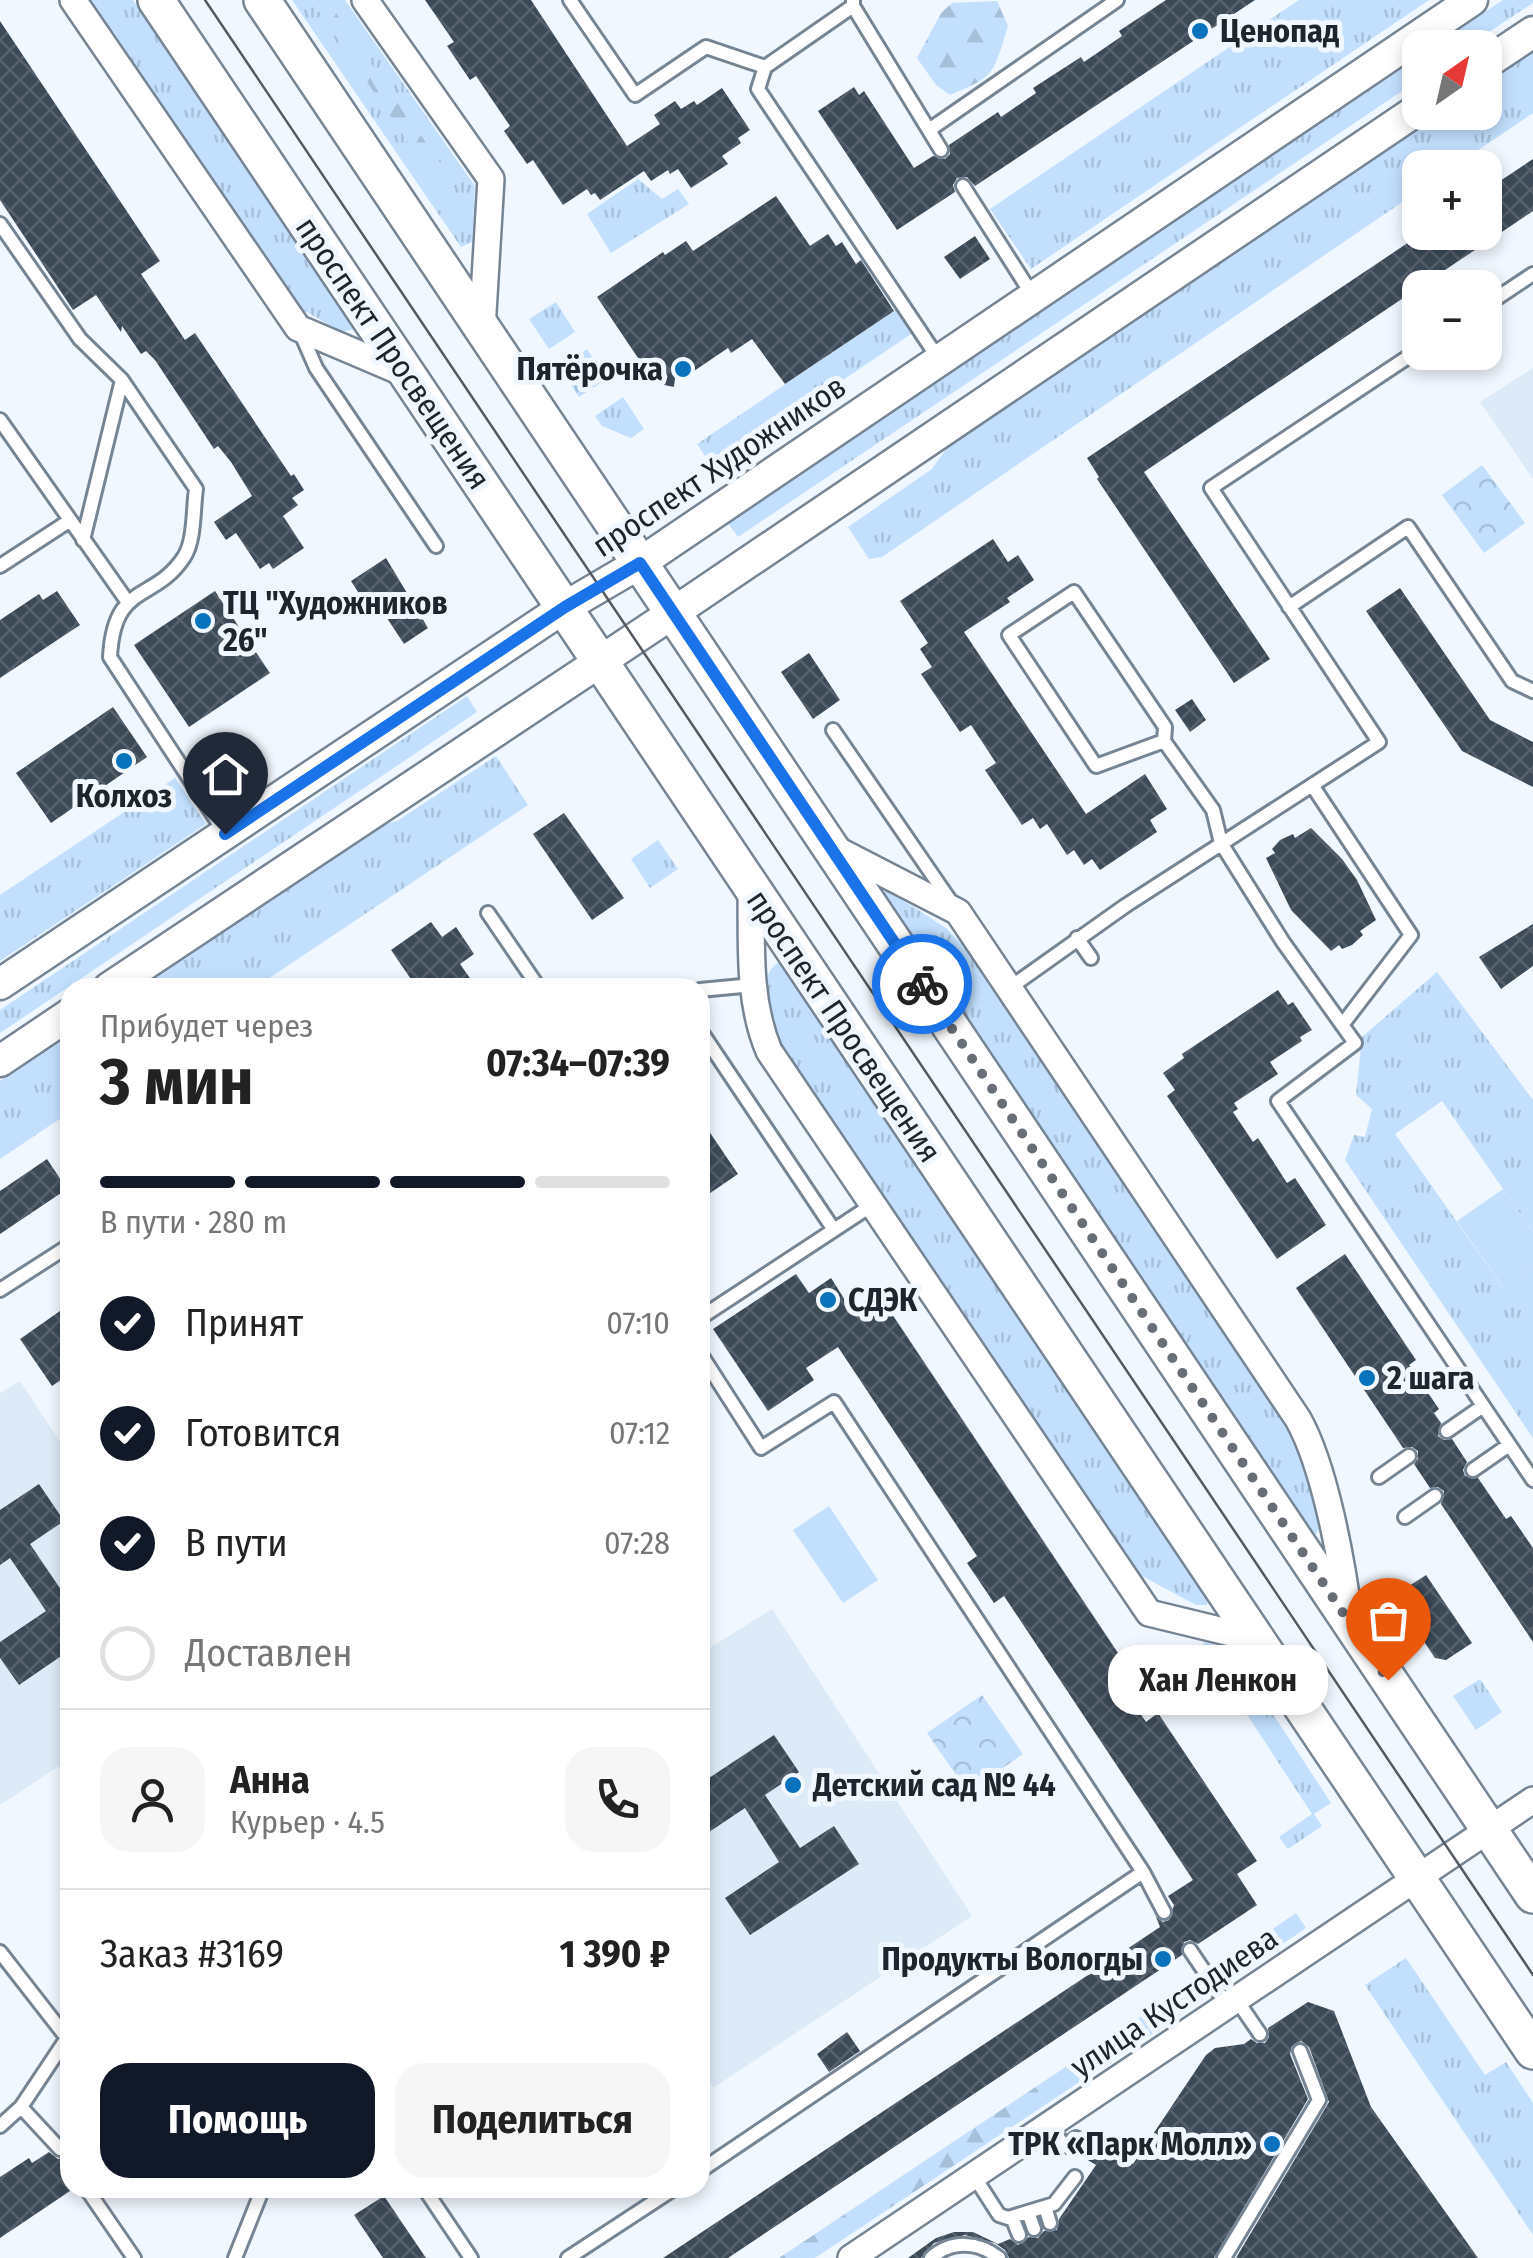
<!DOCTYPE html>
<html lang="ru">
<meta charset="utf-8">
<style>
:root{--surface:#fff;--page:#f6f6f6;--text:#222;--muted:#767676;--line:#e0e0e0;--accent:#111827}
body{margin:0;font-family:"Fira Sans Condensed",sans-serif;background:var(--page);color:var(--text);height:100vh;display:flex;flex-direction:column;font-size:38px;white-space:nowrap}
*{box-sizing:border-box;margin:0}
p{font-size:32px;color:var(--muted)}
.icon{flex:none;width:55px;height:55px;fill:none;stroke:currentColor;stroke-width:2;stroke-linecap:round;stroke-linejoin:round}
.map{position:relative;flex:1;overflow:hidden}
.panel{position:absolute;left:60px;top:978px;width:650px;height:1220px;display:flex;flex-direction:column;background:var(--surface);border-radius:30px;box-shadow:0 5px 15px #0003}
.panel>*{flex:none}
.needle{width:65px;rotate:34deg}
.tools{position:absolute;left:1402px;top:30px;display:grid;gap:20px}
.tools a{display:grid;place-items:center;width:100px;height:100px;border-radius:20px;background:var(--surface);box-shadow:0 5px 15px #0003;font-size:50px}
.pin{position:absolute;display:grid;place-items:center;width:85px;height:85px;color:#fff;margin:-102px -42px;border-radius:50% 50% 50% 0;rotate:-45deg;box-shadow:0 0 10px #0007}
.pin .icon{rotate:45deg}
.courier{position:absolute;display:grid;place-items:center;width:100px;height:100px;margin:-50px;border:8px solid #1a73e8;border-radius:50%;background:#fff;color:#222;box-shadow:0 2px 12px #0007}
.bubble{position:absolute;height:70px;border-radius:30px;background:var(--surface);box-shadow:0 5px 15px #0003;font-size:32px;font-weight:700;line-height:70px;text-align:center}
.summary em{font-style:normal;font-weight:700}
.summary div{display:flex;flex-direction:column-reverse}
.summary{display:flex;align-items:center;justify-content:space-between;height:170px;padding:0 40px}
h1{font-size:65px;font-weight:700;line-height:75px}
.bar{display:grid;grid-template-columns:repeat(4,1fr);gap:15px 10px;align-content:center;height:120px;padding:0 40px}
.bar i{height:12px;border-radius:8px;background:var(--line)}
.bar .current{background:var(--accent)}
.bar p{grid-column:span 4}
.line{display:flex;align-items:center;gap:25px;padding:0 40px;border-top:2px solid var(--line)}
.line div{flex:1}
.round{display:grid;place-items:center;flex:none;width:105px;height:105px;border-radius:30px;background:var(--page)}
ol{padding:0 40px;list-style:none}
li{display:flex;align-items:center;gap:30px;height:110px}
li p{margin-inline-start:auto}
li .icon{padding:10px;border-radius:50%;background:var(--accent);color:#fff;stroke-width:4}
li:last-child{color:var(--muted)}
li i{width:55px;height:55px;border:5px solid var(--line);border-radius:50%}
.cta{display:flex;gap:20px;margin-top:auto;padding:20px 40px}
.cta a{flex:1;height:115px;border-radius:30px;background:var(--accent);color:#fff;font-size:40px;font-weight:700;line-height:115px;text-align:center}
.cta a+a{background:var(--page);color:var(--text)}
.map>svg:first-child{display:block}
.built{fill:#ddebf8}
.grass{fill:url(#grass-tufts)}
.forest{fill:url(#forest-firs)}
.park{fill:url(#park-crowns)}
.garden{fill:#c2e0fe}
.building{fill:url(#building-cross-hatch)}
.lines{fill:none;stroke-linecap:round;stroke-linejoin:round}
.service-casing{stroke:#768594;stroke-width:18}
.minor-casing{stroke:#768594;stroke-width:30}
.tertiary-casing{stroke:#768594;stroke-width:35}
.secondary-casing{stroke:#768594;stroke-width:40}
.service{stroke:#fff;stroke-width:12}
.minor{stroke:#fff;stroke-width:25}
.tertiary{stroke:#fff;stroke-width:30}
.secondary{stroke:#fff;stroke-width:35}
.tram{stroke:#545a61;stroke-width:2.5}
.done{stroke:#686e76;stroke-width:10;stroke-dasharray:0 18}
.route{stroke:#1a73e8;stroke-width:12}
.poi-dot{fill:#0872bd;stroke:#f0f7fe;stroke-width:4}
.labels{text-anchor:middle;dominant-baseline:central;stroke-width:10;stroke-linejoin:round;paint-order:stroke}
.poi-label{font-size:32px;font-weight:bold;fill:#1f252c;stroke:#f0f7fe;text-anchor:start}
.street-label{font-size:32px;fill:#1f252c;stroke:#f0f7fe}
</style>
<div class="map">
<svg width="1533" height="2258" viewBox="0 0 1533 2258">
<defs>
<pattern id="grass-tufts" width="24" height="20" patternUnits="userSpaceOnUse" patternTransform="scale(2.5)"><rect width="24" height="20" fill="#c2e0fe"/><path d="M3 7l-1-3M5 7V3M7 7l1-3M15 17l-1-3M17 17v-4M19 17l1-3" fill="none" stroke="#a6c0da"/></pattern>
<pattern id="forest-firs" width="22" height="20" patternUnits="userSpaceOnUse" patternTransform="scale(2.5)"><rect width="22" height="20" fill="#c2e0fe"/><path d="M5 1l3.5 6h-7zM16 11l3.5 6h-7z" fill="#a6c0da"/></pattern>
<pattern id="park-crowns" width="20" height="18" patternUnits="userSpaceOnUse" patternTransform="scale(2.5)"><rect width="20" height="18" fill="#c2e0fe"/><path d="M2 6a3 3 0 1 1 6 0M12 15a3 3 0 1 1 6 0" fill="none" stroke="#a6c0da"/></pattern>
<pattern id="building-cross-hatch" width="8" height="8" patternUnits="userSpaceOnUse" patternTransform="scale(2.5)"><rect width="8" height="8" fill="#3c4a58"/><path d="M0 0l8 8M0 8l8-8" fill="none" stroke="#56616d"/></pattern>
</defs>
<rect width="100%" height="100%" fill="#f0f7fe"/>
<path class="built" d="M 1533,368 L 1533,479 L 1480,402 Z
M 20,1381 L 70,1457 L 70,1759 L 0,1805 L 0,1393 Z
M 772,1609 L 972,1916 L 713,2088 L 700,2068 L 700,1654 Z"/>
<path class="grass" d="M 85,0 L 133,0 L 354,329 L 341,332 L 293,304 Z
M 292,0 L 345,0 L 475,186 L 472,242 L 461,247 Z
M 1299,0 L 1429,0 L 1031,269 L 990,209 Z
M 1503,0 L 1533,0 L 1533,3 L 1466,47 L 1432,47 Z
M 1533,51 L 1533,113 L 1453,167 L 1420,168 L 1420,190 L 882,557 L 869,559 L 848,527 L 932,469 L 951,442 L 1441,113 L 1485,112 L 1485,83 Z
M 1420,56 L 1420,79 L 738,537 L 727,522 Z
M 638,179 L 662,199 L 678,189 L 689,204 L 611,253 L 587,214 Z
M 556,302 L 575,332 L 549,349 L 529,319 Z
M 895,310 L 911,334 L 713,468 L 697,444 Z
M 587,349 L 607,379 L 579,397 L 560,368 Z
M 623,397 L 644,429 L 631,438 L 602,426 L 595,416 Z
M 467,696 L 477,712 L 0,1033 L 0,1010 Z
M 496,756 L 528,805 L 256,987 L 139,987 L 381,825 L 397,821 Z
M 175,778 L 206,824 L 0,961 L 0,895 Z
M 658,840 L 678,869 L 650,888 L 631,859 Z
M 887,890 L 946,928 L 971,954 L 1289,1431 L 1303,1459 L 1319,1528 L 1315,1537 L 1310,1538 L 879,895 Z
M 779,962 L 1207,1594 L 1207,1605 L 1196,1605 L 1133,1571 L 779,1043 C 771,1021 754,976 779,962 Z
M 1437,972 L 1533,1100 L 1533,1232 L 1442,1101 L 1395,1134 L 1503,1287 L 1533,1267 L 1533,1438 L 1345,1160 L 1354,1135 L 1365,1137 L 1372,1109 L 1356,1095 L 1362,1037 Z
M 70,1034 L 70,1112 L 0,1159 L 0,1081 Z
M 1205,1642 L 1220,1646 L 1239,1662 L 1331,1803 L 1314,1814 L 1322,1826 L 1288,1849 L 1279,1837 L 1312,1814 L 1216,1667 L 1202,1676 C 1196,1663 1193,1653 1205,1642 Z
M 1480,1679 L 1502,1712 L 1476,1730 L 1453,1696 Z
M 1296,1913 L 1306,1928 L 1220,1986 L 1211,1971 Z
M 1406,1958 L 1485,2075 L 1506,2062 L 1533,2103 L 1533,2235 L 1365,1985 Z"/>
<path class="forest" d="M 311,0 L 327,0 L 454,183 L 442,192 Z
M 997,1 L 1008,26 C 993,73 997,76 950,95 L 936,85 L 917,58 L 941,13 L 952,3 Z
M 1196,1980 L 1207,1997 L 815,2258 L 779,2258 Z"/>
<path class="park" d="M 1482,465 L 1525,523 L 1484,553 L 1442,495 Z
M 982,1695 L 1023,1754 L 968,1792 L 927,1733 Z"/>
<path class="garden" d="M 1503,1189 L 1533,1232 L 1533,1267 L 1504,1288 L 1457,1221 Z
M 829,1506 L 878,1580 L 843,1603 L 793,1530 Z"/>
<path class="building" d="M 425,0 L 531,0 L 627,146 L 660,124 L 654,115 L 675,101 L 681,109 L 694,101 L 697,105 L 722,88 L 750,130 L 738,138 L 741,143 L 722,156 L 728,164 L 691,188 L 678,169 L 670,174 L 668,170 L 651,181 L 644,171 L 600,200 L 595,193 L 591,195 L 587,189 L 563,205 L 533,160 L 527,164 L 504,131 L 510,126 L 476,76 L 470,80 L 447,46 L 454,42 Z
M 1166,0 L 1255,0 L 975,186 L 967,177 L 957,178 L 953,185 L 955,192 L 897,230 L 818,111 L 854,87 L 859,95 L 864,91 L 914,168 L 933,156 L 945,159 L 950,154 L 949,145 L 998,112 L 1001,117 L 1036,93 L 1033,88 L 1081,57 L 1084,62 L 1122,36 L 1119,31 Z
M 0,21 L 160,261 L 141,274 L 185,340 L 195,333 L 291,476 L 294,474 L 304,490 L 292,498 L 298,505 L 283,516 L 304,548 L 273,569 L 269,563 L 260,569 L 236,533 L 226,540 L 214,522 L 252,496 L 231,462 L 218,446 L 214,449 L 155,360 L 146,351 L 141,354 L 122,326 L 121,332 L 96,295 L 73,310 L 0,200 Z
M 1533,159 L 1533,211 L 1144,472 L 1270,659 L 1234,683 L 1097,479 L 1099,477 L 1087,458 L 1424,232 L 1485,232 L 1485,191 Z
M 776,196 L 810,246 L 828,234 L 836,246 L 842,242 L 856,264 L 861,260 L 894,311 L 785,384 L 752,339 L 731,353 L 728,348 L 694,371 L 675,378 L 674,387 L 654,383 L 656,374 L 640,361 L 597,297 L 663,252 L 665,255 L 686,241 L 693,251 Z
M 975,236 L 990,259 L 960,279 L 944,257 Z
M 993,539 L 1008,562 L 1018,555 L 1034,580 L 1007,598 L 1010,602 L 964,632 L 1086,814 L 1145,774 L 1167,809 L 1150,820 L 1157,832 L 1100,870 L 1092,859 L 1084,865 L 1074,850 L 1067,855 L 1047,824 L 1040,829 L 1033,818 L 1022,825 L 985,770 L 996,763 L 971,725 L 960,732 L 921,674 L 932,667 L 920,649 L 928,643 L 900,601 Z
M 386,558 L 428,628 L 404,644 L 383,612 L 374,617 L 351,581 Z
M 1400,588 L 1490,720 L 1533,742 L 1533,787 L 1462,751 L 1366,611 Z
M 57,591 L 80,625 L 0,678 L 0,620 L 39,594 L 43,600 Z
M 215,591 L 270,673 L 189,727 L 134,645 Z
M 809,653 L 840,700 L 813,719 L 781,672 Z
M 1192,699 L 1206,720 L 1190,732 L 1175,710 Z
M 113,707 L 147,757 L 51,823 L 16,773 Z
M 564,813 L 624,898 L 592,920 L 533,834 Z
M 1311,828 L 1342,859 L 1357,880 L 1376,920 L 1360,931 L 1363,935 L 1352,945 L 1342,949 L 1339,945 L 1331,951 L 1291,910 L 1266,858 L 1275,853 L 1272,849 L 1280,840 L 1293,834 L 1295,838 Z
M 431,922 L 442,937 L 456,927 L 474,954 L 460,964 L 477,988 L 417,988 L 391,950 Z
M 1533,924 L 1533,966 L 1501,989 L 1479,957 Z
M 1278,990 L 1288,1005 L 1293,1002 L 1312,1030 L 1300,1037 L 1302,1041 L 1270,1062 L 1278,1074 L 1234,1103 L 1238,1109 L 1233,1112 L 1253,1142 L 1258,1138 L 1287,1183 L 1295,1178 L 1326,1225 L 1277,1259 L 1167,1096 L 1175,1090 L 1163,1073 L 1184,1058 L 1182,1054 Z
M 700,1118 L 738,1174 L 700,1200 Z
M 47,1159 L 67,1189 L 0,1234 L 0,1191 Z
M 1345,1254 L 1416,1360 L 1409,1365 L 1439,1409 L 1434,1413 L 1441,1423 L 1438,1436 L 1444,1440 L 1452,1439 L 1467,1462 L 1463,1470 L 1465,1476 L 1478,1478 L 1506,1519 L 1511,1516 L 1533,1548 L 1533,1642 L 1441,1504 L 1444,1491 L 1438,1487 L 1430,1488 L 1414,1464 L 1418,1459 L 1418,1451 L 1412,1447 L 1403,1448 L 1296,1288 Z
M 796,1274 L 809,1293 L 831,1278 L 852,1311 L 878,1293 L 1124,1662 L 1111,1671 L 1146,1722 L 1158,1713 L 1257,1861 L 1237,1874 L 1257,1905 L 1198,1944 L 1190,1940 L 1184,1942 L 1182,1955 L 728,2258 L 663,2258 L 1160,1927 L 1156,1917 L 1163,1922 L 1169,1920 L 1174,1905 L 1168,1896 L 1193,1880 L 1004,1596 L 994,1603 L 967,1563 L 977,1556 L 838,1347 L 806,1368 L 814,1380 L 768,1411 L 713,1329 Z
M 70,1304 L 70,1374 L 52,1386 L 20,1339 Z
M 39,1484 L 64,1521 L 30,1544 L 70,1603 L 70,1650 L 19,1685 L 0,1658 L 0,1642 L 46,1611 L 10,1558 L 0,1565 L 0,1510 Z
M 1426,1575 L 1472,1643 L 1446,1660 L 1435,1658 L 1398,1603 L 1400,1592 Z
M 774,1735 L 799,1772 L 765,1795 L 800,1848 L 834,1826 L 859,1864 L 750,1935 L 725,1898 L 779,1862 L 745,1808 L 700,1838 L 700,1784 Z
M 1308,2002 L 1334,2011 L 1371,2107 L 1478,2258 L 1236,2258 L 1329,2102 L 1309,2047 L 1301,2041 L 1292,2046 L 1290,2054 L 1308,2099 L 1214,2258 L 1009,2258 L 1005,2250 L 995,2243 L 965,2235 L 934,2243 L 921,2258 L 908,2258 L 936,2238 L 954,2232 L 973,2232 L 998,2244 L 1010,2239 L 1018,2245 L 1029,2237 L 1038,2238 L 1044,2231 L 1057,2230 L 1059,2219 L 1096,2165 L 1081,2156 L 1093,2137 L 1133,2164 L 1206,2055 L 1215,2048 L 1244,2044 L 1251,2039 L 1257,2043 L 1265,2043 L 1269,2037 L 1268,2028 Z
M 847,2032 L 860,2051 L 829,2072 L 817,2054 Z
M 70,2138 L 70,2191 L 0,2238 L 0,2177 L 29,2158 L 32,2163 L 49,2152 L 58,2159 L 66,2157 L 70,2148 L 66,2140 Z
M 384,2196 L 407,2230 L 426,2258 L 383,2258 L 354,2215 Z"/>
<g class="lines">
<defs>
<path id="service" d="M 570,0 L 635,95 L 706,47 L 765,67
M 853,0 L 853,6 L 941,150
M 853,6 L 765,67 L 758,89 L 938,358
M 929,130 L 1117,0
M 963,186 L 1033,296
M 0,224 L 80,339 L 122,380 L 196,489 C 193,508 195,541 184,557 C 154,603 114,581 110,657 L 225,833
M 1485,306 L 1533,274
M 299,329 L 316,368 L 436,546
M 0,420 L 127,601
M 83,540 L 122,380
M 0,566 L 69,521
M 1289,607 L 1408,527 L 1512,681 L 1533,691
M 833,730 L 951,902
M 1164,741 L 1096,766 L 1009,635 L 1074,592 L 1165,727 L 1164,741 L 1213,810 L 1221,843 L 1283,942 L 1355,1043 L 1278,1101 L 1533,1480
M 1312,785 L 1411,935 L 1342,1025
M 488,913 L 539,988
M 1077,938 L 1091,958
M 1008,989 L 1125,906 L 1379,742 L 1211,488 L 1420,349
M 700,990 L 753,985
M 700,1030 L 834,1230
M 0,1290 L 70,1245
M 700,1318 L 872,1205
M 700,1353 L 761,1448 L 834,1402 L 1143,1872 L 700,2171
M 1447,1431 L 1483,1406
M 1473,1470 L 1509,1445
M 1379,1477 L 1409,1456
M 1405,1517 L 1435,1496
M 1143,1872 L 1164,1912
M 1190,1950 L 1227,2005
M 0,1952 L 67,2038 L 21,2107 L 0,2126
M 1236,1999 L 1260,2034
M 21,2107 L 60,2149
M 1050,2125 L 1064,2146 L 1076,2138
M 974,2176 L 999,2215 L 1008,2218 L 1054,2204 L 1075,2177
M 86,2188 L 134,2258
M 424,2188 L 471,2258
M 1045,2207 L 1050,2223
M 1028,2212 L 1034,2229
M 1012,2217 L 1019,2235
M 235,2258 L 263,2188
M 568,2258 L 675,2188
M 931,2258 C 951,2240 978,2241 999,2258
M 1224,2258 L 1319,2100 L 1300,2051"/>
<path id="minor" d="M 73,0 L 298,328 L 406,374
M 365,0 L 491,179 L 482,329
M 830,846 L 958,912 L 1298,1419 C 1325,1467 1342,1562 1349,1617
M 751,887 C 752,941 747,999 769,1051 L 1149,1613 L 1256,1639
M 851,2258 L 1533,1800"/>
<path id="tertiary" d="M 1485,64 L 1533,32
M 0,984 L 565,607 L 640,563 L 1472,0
M 109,988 L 673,613 L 1420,108
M 0,1061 L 70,1014"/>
<path id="secondary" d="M 156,0 L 1533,2051
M 262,0 L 1533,1895"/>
</defs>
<use href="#service" class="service-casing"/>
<use href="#minor" class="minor-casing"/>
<use href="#tertiary" class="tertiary-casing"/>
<use href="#secondary" class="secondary-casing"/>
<use href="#service" class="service"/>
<use href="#minor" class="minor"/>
<use href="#tertiary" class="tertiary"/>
<use href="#secondary" class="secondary"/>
<path class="tram" d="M 205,0 L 1533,1975"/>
</g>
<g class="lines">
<path class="done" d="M 922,984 L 1388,1680"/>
<path class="route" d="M 225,834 L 565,607 L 640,563 L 922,984"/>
</g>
<g class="poi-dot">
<circle cx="1200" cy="31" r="10"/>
<circle cx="683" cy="369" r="10"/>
<circle cx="203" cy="621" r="10"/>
<circle cx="124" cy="761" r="10"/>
<circle cx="828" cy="1300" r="10"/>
<circle cx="1367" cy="1378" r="10"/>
<circle cx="793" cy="1785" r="10"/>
<circle cx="1163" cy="1959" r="10"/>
<circle cx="1272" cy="2144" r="10"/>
</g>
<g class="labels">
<g class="poi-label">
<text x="1220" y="31">Ценопад</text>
<text x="663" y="369" text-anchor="end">Пятёрочка</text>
<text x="223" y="603">ТЦ "Художников<tspan x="223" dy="37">26"</tspan></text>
<text x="124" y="796" text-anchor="middle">Колхоз</text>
<text x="848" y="1300">СДЭК</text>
<text x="1387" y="1378">2 шага</text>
<text x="813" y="1785">Детский сад № 44</text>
<text x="1143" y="1959" text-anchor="end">Продукты Вологды</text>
<text x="1252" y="2144" text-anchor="end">ТРК «Парк Молл»</text>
</g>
<g class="street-label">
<text transform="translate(393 353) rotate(56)">проспект Просвещения</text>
<text transform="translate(719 466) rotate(-34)">проспект Художников</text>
<text transform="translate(844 1026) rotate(56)">проспект Просвещения</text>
<text transform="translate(1174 2002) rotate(-34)">улица Кустодиева</text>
</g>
</g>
</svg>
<div class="tools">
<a><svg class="needle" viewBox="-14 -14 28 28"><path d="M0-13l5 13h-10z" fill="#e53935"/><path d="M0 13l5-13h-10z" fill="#767676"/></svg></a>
<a>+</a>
<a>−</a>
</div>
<div class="pin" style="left:1388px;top:1680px;background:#ea580c"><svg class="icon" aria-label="bag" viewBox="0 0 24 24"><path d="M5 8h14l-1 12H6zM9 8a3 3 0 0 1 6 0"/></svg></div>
<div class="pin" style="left:225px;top:834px;background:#1f2937"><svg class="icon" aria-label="home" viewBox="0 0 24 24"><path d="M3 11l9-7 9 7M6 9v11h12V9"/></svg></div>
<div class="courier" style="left:922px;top:984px"><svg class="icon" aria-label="bike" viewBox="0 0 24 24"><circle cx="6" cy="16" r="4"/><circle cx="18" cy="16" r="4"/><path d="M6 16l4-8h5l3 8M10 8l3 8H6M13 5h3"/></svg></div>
<div class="bubble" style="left:1108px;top:1645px;width:220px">Хан Ленкон</div>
<section class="panel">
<div class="summary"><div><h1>3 мин</h1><p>Прибудет через</p></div><em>07:34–07:39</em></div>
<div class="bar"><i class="current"></i><i class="current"></i><i class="current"></i><i></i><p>В пути · 280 m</p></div>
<ol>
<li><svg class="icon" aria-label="check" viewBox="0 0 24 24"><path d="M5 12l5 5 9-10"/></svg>Принят<p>07:10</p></li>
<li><svg class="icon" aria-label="check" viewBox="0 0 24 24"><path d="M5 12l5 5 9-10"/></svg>Готовится<p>07:12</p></li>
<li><svg class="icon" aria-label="check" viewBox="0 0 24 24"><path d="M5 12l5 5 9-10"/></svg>В пути<p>07:28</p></li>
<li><i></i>Доставлен</li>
</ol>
<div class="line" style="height:180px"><a class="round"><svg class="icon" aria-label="person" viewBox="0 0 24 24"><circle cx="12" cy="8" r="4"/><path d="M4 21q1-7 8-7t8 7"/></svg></a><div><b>Анна</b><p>Курьер · 4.5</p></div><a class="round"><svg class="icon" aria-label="phone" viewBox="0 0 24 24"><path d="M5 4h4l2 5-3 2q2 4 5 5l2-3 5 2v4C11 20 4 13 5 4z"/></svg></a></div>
<div class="line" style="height:130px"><div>Заказ #3169</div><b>1 390 ₽</b></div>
<div class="cta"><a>Помощь</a><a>Поделиться</a></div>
</section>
</div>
